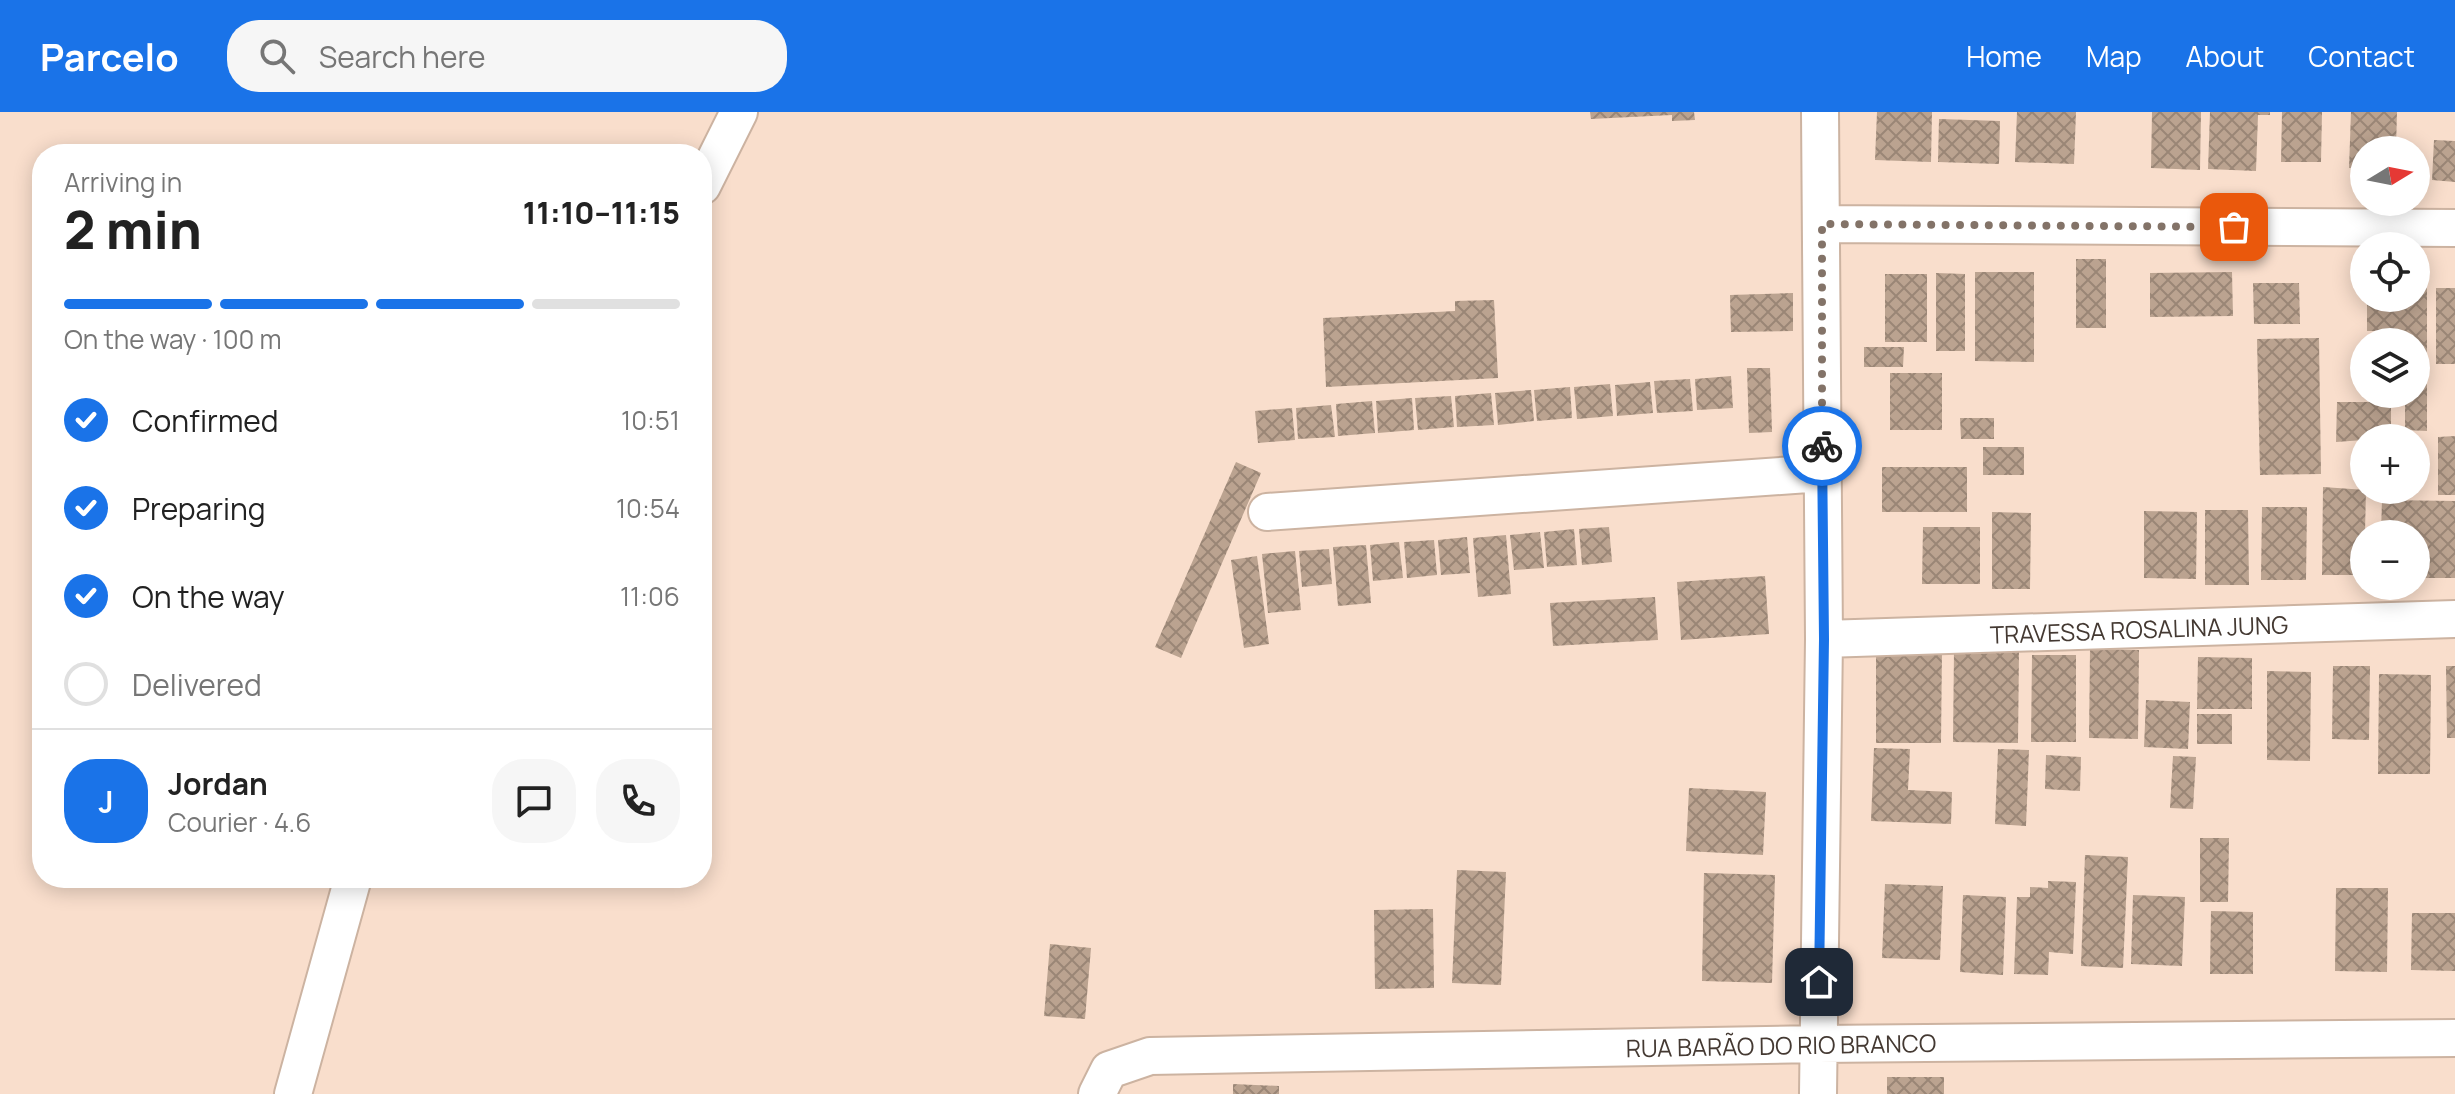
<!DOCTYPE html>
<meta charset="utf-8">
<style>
:root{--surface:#fff;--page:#f6f6f6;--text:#222;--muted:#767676;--line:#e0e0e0;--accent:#1a73e8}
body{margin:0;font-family:Manrope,sans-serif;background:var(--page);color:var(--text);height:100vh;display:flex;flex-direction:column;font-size:30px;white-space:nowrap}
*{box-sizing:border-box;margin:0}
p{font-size:26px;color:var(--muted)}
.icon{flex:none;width:44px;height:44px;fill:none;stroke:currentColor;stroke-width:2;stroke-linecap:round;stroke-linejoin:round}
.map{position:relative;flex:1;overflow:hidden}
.side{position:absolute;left:32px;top:32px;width:680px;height:744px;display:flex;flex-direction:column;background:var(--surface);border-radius:32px;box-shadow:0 4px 20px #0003}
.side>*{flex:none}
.needle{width:52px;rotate:80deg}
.controls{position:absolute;left:2350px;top:24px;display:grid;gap:16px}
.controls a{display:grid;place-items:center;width:80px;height:80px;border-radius:50%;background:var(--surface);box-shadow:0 4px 20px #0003;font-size:40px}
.pin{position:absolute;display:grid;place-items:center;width:68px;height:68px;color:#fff;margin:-34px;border-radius:16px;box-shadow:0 4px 12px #0006}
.courier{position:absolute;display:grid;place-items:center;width:80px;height:80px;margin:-40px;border:6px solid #1a73e8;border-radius:50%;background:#fff;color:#222;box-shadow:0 2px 10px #0007}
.headline em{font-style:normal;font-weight:800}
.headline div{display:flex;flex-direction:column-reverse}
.headline{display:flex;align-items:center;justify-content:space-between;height:136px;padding:0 32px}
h1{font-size:52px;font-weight:800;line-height:60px}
.bar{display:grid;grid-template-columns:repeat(4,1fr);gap:12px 8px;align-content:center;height:96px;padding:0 32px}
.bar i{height:10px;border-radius:6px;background:var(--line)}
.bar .on{background:var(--accent)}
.bar p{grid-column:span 4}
.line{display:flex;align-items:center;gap:20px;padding:0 32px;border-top:2px solid var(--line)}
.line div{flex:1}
.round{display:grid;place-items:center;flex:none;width:84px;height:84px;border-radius:32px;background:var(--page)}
ol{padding:0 32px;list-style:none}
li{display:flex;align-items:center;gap:24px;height:88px}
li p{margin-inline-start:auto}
li .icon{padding:8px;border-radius:50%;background:var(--accent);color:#fff;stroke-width:4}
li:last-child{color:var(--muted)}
li i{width:44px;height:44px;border:4px solid var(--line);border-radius:50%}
header{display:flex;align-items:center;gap:48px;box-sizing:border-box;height:112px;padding:0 40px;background:var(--accent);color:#fff}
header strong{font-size:38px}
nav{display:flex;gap:44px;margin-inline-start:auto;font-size:28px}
.search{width:560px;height:72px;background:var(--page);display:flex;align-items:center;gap:20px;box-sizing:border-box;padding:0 28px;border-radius:32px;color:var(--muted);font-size:30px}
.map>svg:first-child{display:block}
.building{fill:url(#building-cross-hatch)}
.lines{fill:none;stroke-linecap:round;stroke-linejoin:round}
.minor-casing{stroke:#ccb3a1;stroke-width:40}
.minor{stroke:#fff;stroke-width:36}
.done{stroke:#837368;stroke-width:8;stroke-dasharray:0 14.4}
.route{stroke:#1a73e8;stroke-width:10}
.labels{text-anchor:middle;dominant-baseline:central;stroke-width:6;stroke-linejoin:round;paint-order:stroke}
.street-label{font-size:24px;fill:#443932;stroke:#fff}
</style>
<header>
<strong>Parcelo</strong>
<div class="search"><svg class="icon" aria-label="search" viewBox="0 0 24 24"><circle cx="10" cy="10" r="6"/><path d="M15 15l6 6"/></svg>Search here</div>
<nav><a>Home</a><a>Map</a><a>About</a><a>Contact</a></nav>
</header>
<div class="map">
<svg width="2455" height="982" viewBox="0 0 2455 982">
<defs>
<pattern id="building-cross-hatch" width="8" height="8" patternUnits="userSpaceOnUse" patternTransform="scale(2)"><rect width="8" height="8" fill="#bba390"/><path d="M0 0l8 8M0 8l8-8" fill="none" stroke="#9a8676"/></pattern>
</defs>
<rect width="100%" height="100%" fill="#f9decc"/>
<path class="building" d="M 1590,0 L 1694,0 L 1695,8 L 1672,9 L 1672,3 L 1591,7 Z
M 1877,0 L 1932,0 L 1931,50 L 1875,48 Z
M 2017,0 L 2076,0 L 2074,52 L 2015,50 Z
M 2152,0 L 2201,0 L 2200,58 L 2151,56 Z
M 2210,0 L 2270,0 L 2270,3 L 2258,3 L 2256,59 L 2208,57 Z
M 2282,0 L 2322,0 L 2321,50 L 2281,50 Z
M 2351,0 L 2397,0 L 2396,36 L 2364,38 L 2364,57 L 2349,56 Z
M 1939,7 L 2000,9 L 1999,52 L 1938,50 Z
M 2434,28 L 2455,29 L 2455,70 L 2432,68 Z
M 2076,147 L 2106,147 L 2106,216 L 2076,216 Z
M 1975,160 L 2034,160 L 2034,250 L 1975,249 Z
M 2232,160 L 2233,204 L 2150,205 L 2150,161 Z
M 1936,161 L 1965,162 L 1965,239 L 1936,239 Z
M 1885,162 L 1927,162 L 1927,230 L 1885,230 Z
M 2416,164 L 2427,164 L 2427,319 L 2405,318 L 2405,282 L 2416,282 L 2416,230 L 2388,230 L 2388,219 L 2367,219 L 2367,186 L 2416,186 Z
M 2253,171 L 2299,171 L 2300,212 L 2254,212 Z
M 2436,176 L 2455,176 L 2455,252 L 2436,252 Z
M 1793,181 L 1793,219 L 1731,220 L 1730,183 Z
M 1494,188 L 1498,266 L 1326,275 L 1323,206 L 1455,199 L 1455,189 Z
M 2319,226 L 2321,362 L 2260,363 L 2257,227 Z
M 1864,235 L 1904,235 L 1903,255 L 1864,255 Z
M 1747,256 L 1770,256 L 1772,320 L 1749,321 Z
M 1890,261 L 1942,261 L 1942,318 L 1890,318 Z
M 1731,264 L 1733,296 L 1697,298 L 1695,267 Z
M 1690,267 L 1693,299 L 1657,301 L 1654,269 Z
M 1650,270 L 1653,301 L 1617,304 L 1615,273 Z
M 1610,272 L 1613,304 L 1577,307 L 1574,275 Z
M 1570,275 L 1572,306 L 1537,309 L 1534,278 Z
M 1531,278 L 1534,309 L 1498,313 L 1495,281 Z
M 1491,281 L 1494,313 L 1457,315 L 1455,284 Z
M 1451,284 L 1454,315 L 1418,318 L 1415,286 Z
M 1412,286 L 1414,318 L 1378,321 L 1376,289 Z
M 1372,289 L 1375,321 L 1338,324 L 1336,292 Z
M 2337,290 L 2391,290 L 2391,326 L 2336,330 Z
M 1331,293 L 1335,325 L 1298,327 L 1296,296 Z
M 1292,296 L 1295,328 L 1258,331 L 1255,299 Z
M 1960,306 L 1994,306 L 1994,327 L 1961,327 Z
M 2455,324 L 2455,383 L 2438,383 L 2438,325 Z
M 1983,335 L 2024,335 L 2024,363 L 1983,363 Z
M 1236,350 L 1261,361 L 1181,546 L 1155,535 Z
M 1882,355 L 1967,355 L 1967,400 L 1882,400 Z
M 2323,375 L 2366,378 L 2364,463 L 2322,463 Z
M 2382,388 L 2455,389 L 2455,466 L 2416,466 L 2416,422 L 2381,422 Z
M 2262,395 L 2307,395 L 2306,468 L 2261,468 Z
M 2205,398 L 2248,398 L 2249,473 L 2205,473 Z
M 2144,399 L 2197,400 L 2196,467 L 2144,466 Z
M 1992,400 L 2031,401 L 2030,477 L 1992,477 Z
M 1609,415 L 1612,450 L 1582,453 L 1579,417 Z
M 1923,415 L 1980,415 L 1980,472 L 1922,472 Z
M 1574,417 L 1577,453 L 1547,455 L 1544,420 Z
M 1540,420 L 1544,456 L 1514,458 L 1510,423 Z
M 1506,423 L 1511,482 L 1478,485 L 1473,426 Z
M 1467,425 L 1470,461 L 1441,463 L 1438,428 Z
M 1434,428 L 1437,463 L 1407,466 L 1404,430 Z
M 1399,430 L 1403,466 L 1373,469 L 1370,433 Z
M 1366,433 L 1371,491 L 1338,494 L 1333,435 Z
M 1329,437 L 1332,472 L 1302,475 L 1299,439 Z
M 1295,439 L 1301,498 L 1268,501 L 1262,442 Z
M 1257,444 L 1269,532 L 1244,536 L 1231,448 Z
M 1765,464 L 1769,522 L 1681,528 L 1677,470 Z
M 1655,485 L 1658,528 L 1553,534 L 1550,491 Z
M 1876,536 L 1942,537 L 1941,631 L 1876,631 Z
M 2090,537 L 2139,538 L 2138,627 L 2089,626 Z
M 1954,538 L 2019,539 L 2018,631 L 1953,630 Z
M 2032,543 L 2076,543 L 2076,630 L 2031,630 Z
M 2198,545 L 2252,546 L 2252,597 L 2197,597 Z
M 2333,554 L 2370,554 L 2369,628 L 2332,627 Z
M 2446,554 L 2455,554 L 2455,626 L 2447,626 Z
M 2267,559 L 2311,560 L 2310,649 L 2267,648 Z
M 2379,562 L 2431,563 L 2430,662 L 2378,662 Z
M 2146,588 L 2190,590 L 2188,637 L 2144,635 Z
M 2197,602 L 2232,602 L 2232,632 L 2197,632 Z
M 1874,636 L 1910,637 L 1908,678 L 1952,680 L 1951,712 L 1871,709 Z
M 1998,637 L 2029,638 L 2026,714 L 1995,712 Z
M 2046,643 L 2081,645 L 2080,679 L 2045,677 Z
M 2173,644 L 2196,645 L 2193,697 L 2170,696 Z
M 1689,676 L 1766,680 L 1763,743 L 1686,739 Z
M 2200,726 L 2229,726 L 2228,790 L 2200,790 Z
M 2085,743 L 2128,745 L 2123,856 L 2081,854 Z
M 1457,758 L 1506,760 L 1501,873 L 1452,871 Z
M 1704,761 L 1775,763 L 1772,871 L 1702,869 Z
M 2048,769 L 2076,770 L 2073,842 L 2049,840 L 2048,863 L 2014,862 L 2017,785 L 2030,785 L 2030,775 L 2048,776 Z
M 1885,772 L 1943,774 L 1940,848 L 1882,846 Z
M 2336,776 L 2388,776 L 2387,860 L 2335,859 Z
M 1963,783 L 2006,785 L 2003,863 L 1960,860 Z
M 2133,783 L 2185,785 L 2182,854 L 2131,852 Z
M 1433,797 L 1434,876 L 1375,877 L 1374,798 Z
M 2211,799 L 2253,800 L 2253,862 L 2210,862 Z
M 2412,801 L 2455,801 L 2455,859 L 2411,858 Z
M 1050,832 L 1091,836 L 1085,907 L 1044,904 Z
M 1887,965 L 1944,965 L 1944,982 L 1887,982 Z
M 1233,972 L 1279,974 L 1279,982 L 1233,982 Z"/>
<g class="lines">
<defs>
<path id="minor" d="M 702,74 L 739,0
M 1822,112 L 2455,116
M 1267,400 L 1822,361
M 1824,527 L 2455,507
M 293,982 L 353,766
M 1097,982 L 1109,958 L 1150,944 L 1818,932 L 2455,926
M 1818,982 L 1824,527 L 1820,0"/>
</defs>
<use href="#minor" class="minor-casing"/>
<use href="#minor" class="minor"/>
</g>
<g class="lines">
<path class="done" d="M 1822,334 L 1822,112 L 2234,115"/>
<path class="route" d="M 1819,870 L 1824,527 L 1822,334"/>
</g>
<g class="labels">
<g class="street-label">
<text transform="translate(2139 517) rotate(-2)">TRAVESSA ROSALINA JUNG</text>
<text transform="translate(1781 933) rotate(-1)">RUA BARÃO DO RIO BRANCO</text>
</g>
</g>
</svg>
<div class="controls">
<a><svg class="needle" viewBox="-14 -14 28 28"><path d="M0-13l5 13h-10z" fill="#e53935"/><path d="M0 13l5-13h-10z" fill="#767676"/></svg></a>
<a><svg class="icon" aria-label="locate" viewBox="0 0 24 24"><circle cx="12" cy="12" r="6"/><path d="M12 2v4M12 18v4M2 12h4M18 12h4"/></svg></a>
<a><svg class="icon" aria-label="layers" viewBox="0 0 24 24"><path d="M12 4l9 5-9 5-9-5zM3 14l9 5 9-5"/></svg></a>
<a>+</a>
<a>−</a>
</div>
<div class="pin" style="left:2234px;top:115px;background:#ea580c"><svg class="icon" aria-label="bag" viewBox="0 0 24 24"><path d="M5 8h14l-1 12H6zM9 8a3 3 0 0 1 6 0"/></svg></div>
<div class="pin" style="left:1819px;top:870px;background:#1f2937"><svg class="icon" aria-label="home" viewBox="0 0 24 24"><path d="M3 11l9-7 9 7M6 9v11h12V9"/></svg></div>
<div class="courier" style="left:1822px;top:334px"><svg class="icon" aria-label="bike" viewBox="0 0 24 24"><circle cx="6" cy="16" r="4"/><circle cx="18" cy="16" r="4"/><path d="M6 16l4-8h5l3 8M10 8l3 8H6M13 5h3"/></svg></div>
<section class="side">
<div class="headline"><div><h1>2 min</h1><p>Arriving in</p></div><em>11:10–11:15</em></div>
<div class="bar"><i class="on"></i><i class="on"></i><i class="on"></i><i></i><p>On the way · 100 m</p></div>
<ol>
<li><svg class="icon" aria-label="check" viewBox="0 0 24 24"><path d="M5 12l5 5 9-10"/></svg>Confirmed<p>10:51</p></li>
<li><svg class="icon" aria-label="check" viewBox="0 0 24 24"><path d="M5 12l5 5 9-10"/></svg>Preparing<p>10:54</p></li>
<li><svg class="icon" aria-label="check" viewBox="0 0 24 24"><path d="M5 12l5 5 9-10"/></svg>On the way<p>11:06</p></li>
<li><i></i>Delivered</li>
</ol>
<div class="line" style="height:144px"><b class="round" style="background:var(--accent);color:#fff">J</b><div><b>Jordan</b><p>Courier · 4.6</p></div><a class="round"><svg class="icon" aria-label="chat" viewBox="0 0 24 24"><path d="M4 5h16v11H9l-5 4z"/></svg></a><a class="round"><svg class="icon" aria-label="phone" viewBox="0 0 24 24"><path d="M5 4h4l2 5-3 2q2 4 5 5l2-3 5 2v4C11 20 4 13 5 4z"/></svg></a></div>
</section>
</div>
